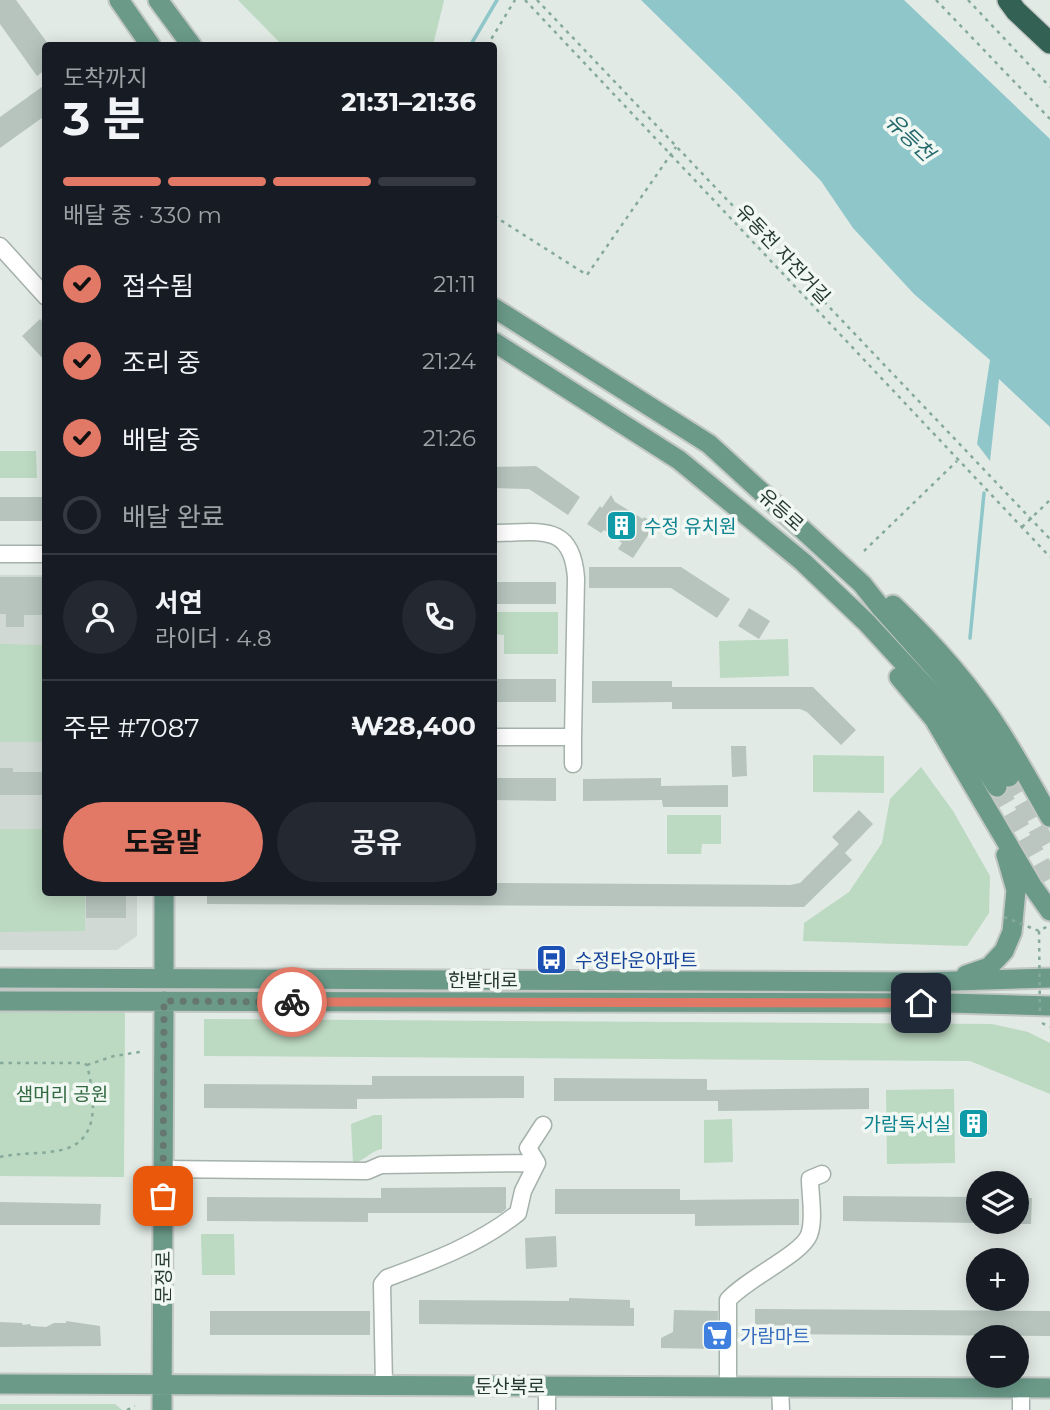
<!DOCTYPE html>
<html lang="ko">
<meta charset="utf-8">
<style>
:root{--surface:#171b24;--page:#242831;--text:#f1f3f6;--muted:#9ea1a6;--line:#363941;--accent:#e27967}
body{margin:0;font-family:Montserrat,"Noto Sans KR",sans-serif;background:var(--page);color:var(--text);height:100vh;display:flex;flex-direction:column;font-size:26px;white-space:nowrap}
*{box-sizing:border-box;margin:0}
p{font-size:23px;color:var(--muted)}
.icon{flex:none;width:38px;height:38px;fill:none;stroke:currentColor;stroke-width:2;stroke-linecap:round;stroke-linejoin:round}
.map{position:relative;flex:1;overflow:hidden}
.details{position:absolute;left:42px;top:42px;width:455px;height:854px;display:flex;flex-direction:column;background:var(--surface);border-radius:7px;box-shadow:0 4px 18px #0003}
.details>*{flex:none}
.tools{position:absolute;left:966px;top:1171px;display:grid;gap:14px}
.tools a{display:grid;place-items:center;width:63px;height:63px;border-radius:50%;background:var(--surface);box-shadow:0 4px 18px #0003;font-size:35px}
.pin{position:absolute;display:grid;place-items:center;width:60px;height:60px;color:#fff;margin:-30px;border-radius:14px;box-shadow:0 4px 10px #0006}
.courier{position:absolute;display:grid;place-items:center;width:70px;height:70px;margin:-35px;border:5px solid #e27967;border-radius:50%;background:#fff;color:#222;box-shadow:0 2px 9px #0007}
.summary em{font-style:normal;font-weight:700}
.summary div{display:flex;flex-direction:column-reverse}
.summary{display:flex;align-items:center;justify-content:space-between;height:119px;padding:0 21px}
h1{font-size:46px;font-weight:700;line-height:52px}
.bar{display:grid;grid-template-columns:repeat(4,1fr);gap:10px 7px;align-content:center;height:84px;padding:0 21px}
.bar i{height:9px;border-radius:5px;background:var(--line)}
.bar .current{background:var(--accent)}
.bar p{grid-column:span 4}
.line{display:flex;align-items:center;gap:18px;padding:0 21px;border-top:2px solid var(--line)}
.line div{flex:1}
.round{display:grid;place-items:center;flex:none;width:74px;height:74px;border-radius:37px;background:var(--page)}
ol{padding:0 21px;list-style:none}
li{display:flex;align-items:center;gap:21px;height:77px}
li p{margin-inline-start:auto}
li .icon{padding:7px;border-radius:50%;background:var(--accent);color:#111;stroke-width:4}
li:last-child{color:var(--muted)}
li i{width:38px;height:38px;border:4px solid var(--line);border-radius:50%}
.cta{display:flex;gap:14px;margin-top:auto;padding:14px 21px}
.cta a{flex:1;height:80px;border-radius:42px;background:var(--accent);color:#111;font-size:28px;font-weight:700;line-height:80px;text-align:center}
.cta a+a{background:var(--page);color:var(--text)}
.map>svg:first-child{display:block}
.built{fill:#d0d9d4}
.green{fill:#bcd9c1}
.water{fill:#8fc6c9}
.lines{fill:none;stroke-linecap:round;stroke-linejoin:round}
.stream{stroke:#8fc6c9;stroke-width:3.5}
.building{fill:#b7c4be}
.major-tunnel{stroke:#bbc6c1;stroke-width:19;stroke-dasharray:19 10;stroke-linecap:butt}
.minor-casing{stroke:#a5b1ab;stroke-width:19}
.major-casing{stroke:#c2c7c5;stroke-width:23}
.highway-casing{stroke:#c2c7c5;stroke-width:24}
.path{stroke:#85aa9a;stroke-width:2.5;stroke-dasharray:3.5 5;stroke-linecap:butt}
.minor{stroke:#fff;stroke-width:16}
.major{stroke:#6b9a89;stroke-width:19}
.highway{stroke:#336153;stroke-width:21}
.path-bridge{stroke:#85aa9a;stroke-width:2.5;stroke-dasharray:3.5 5;stroke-linecap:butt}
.done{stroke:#667670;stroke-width:7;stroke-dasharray:0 12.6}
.route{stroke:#e27967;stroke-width:9}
.labels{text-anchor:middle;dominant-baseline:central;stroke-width:7;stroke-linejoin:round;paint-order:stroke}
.street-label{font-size:19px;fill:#243831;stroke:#f1f7f3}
.culture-label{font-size:19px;fill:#0d838f;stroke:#f1f7f3;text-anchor:start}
.transit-label{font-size:19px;fill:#164399;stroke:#f1f7f3;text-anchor:start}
.park-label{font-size:19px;fill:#326a42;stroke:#f1f7f3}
.shop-label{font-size:19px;fill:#366cbe;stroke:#f1f7f3;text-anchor:start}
.water-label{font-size:21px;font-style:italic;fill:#25696d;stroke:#f1f7f3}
</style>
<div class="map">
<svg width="1050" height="1410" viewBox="0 0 1050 1410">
<rect width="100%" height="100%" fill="#e1eae5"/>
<path class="built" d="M 0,575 L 45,575 L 46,892 L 137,893 L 137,936 L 117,950 L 0,950 Z"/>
<path class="green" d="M 238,0 L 444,0 L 444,1 L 433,45 L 283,46 Z
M 0,451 L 36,451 L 37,478 L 0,478 Z
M 494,612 L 558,612 L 558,654 L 504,654 L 504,635 L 494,634 Z
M 788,639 L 789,676 L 720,678 L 719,641 Z
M 0,644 L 45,645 L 45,742 L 0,742 Z
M 813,755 L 884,756 L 884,793 L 813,792 Z
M 921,767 L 953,811 L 990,876 L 989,913 L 967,946 L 803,941 L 804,923 L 849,892 L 882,843 L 890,799 Z
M 667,815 L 721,815 L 721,844 L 702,844 L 701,854 L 667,854 Z
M 0,829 L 45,829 L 46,892 L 85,893 L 85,931 L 0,932 Z
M 0,1012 L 125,1012 L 124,1177 L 0,1176 Z
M 204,1019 L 992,1024 L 1028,1032 L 1050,1043 L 1050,1094 L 970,1061 L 204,1056 Z
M 954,1089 L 955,1163 L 887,1164 L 886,1090 Z
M 374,1115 L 382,1115 L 382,1149 C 370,1151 365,1161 353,1163 L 351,1124 Z
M 732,1119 L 733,1162 L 704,1163 L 704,1120 Z
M 201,1234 L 234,1234 L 235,1275 L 202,1275 Z
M 0,1404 L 115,1404 L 122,1410 L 0,1410 Z"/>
<path class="water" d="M 641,0 L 904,0 L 1050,139 L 1050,427 L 999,379 L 990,461 L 977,444 L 990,360 L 914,294 L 853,228 L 821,181 L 737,94 Z"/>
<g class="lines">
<path class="stream" d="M 470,46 L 497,0
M 970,638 L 984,493"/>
</g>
<path class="building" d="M 0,0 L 16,0 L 46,41 L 46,69 L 37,76 L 0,24 Z
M 46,84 L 46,115 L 0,148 L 0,117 Z
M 40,319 L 46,325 L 46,362 L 22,336 Z
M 536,466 L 580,497 L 568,515 L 529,489 L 494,488 L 494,467 Z
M 611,495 L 615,502 L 643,519 L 644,517 L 650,521 L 653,528 L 633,558 L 618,549 L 622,543 L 604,530 L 601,533 L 587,524 L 600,506 L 602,508 Z
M 0,497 L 42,497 L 43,521 L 0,521 Z
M 589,567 L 681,567 L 730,599 L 717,618 L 671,588 L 589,588 Z
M 0,577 L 46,577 L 46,615 L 24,615 L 24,627 L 6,627 L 6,614 L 0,614 Z
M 494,582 L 556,582 L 556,604 L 494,604 Z
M 749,608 L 770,621 L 759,639 L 738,626 Z
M 494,679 L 556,679 L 556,702 L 494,702 Z
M 592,681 L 672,681 L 672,687 L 813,687 L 856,730 L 841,745 L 807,712 L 800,709 L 672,709 L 672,702 L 592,703 Z
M 731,746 L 746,746 L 747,776 L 732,777 Z
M 0,768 L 13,768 L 13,772 L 46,772 L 46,795 L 0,795 Z
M 494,778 L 556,778 L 556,801 L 494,800 Z
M 661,778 L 661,786 L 728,785 L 728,807 L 663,807 L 662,800 L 583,801 L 583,779 Z
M 859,810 L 873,824 L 845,853 L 852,860 L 804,907 L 207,904 L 207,892 L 494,892 L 494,883 L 790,885 L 800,883 L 839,844 L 832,837 Z
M 86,892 L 126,892 L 126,918 L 86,918 Z
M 372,1076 L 524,1076 L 524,1098 L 357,1099 L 357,1109 L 204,1108 L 204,1084 L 372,1085 Z
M 554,1078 L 707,1079 L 707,1090 L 869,1088 L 869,1109 L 718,1111 L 718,1101 L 554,1101 Z
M 965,1111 L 988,1111 L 989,1134 L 961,1134 L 960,1113 L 965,1113 Z
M 506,1187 L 506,1209 L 501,1213 L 368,1213 L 368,1222 L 207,1221 L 207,1197 L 381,1198 L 381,1188 Z
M 555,1189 L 680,1189 L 680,1200 L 799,1199 L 799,1225 L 695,1226 L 695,1214 L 555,1214 Z
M 843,1196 L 978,1197 L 978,1223 L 843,1221 Z
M 1017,1198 L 1032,1198 L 1031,1224 L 1017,1224 Z
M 0,1202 L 101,1204 L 100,1225 L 0,1225 Z
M 556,1236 L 557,1267 L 526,1269 L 525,1238 Z
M 569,1298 L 630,1300 L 630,1308 L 634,1308 L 634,1326 L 419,1324 L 419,1300 L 569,1301 Z
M 755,1309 L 1050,1311 L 1050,1336 L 755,1334 Z
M 674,1310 L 718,1311 L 717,1349 L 661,1348 L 661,1338 L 673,1332 Z
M 210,1311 L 370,1311 L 370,1335 L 210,1335 Z
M 66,1321 L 100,1326 L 101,1346 L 0,1347 L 0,1322 L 22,1323 L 23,1325 L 30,1324 L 31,1326 L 46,1327 L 54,1323 L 66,1323 Z"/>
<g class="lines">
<path class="major-tunnel" d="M 1009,777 L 1050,851
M 997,787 L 1050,880"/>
<defs>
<path id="minor" d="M 0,246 L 46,297
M 494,533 C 538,533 572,521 576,578 L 573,737
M 0,554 L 46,554
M 494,737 L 573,737 L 573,764
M 163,1169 L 367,1171 L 381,1165 L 537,1163
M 384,1386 L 382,1284 L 387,1278 C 433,1261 479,1244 518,1213 L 523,1191 L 537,1163 L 528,1148 L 543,1125
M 728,1387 L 728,1300 C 746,1279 802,1254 809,1235 C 815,1220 810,1195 810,1179 L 822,1174
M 780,1387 L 781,1410
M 1021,1388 L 1021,1410
M 547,1410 L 547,1386"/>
<path id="major" d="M 119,0 L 151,46
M 158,0 L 192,46
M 494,308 L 709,444 L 862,584 L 881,608 L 956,692 L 1009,777
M 494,342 L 679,460 L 803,562 L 867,623 L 947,710 L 997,787
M 893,605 C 933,643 971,686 1001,733 C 1018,760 1034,789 1050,817
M 899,677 L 934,719 L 1033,887 L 1050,911
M 966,975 L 989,967 L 1004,951 L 1012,932 L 1016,890 L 1006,855
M 0,978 L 924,982 L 1050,978
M 164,978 L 164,892
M 0,1001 L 949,1003 L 1050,1006
M 0,1384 L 1050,1388
M 162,1410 L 164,1001"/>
<path id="highway" d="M 1008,0 L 1016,11 L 1050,43"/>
</defs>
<use href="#minor" class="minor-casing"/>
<use href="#major" class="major-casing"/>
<use href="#highway" class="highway-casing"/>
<path class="path" d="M 525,0 L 1050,557
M 537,0 L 1050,539
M 936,0 L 1050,119
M 968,0 L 1050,87
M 487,46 L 515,0
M 494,216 L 587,275 L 676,147
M 1022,527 L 1050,500
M 864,551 L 957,461
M 1042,1023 L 1050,1027
M 0,1063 L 83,1063 L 87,1065 C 94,1094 102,1138 65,1149 C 44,1155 21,1152 0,1157
M 87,1065 L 114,1056 L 140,1052
M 127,1410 L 135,1406"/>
<use href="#minor" class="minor"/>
<use href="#major" class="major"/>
<use href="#highway" class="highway"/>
<path class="path-bridge" d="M 1004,917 L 1039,931 L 1050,925
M 1039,931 L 1040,1016"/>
</g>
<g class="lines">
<path class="done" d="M 163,1196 L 164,1001 L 292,1002"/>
<path class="route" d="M 292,1002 L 921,1003"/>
</g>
<defs>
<symbol id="building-square" viewBox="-11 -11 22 22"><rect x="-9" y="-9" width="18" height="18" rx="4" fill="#0f9aa8" stroke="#f1f7f3"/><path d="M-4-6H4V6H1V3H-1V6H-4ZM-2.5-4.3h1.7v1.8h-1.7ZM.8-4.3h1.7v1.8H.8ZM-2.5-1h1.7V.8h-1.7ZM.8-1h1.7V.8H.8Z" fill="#fff"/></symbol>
<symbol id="bus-square" viewBox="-11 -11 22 22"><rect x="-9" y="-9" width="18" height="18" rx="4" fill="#1a4fb4" stroke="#f1f7f3"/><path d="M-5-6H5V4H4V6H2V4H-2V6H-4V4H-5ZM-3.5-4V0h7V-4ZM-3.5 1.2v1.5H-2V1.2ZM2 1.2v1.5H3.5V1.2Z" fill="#fff"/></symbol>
<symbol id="supermarket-square" viewBox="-11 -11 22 22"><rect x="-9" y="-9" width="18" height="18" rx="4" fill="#3f7fe0" stroke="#f1f7f3"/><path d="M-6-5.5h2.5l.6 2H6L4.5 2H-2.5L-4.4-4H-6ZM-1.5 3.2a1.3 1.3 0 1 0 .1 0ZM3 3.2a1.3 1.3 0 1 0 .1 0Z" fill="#fff"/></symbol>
</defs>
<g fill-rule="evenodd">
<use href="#building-square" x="604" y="508" width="35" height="35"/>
<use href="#bus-square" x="534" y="942" width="35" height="35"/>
<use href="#building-square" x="956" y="1106" width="35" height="35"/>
<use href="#supermarket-square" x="700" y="1318" width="35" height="35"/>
</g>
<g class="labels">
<g class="street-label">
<text transform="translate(783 254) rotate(47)">유동천 자전거길</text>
<text transform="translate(781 510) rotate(42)">유등로</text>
<text x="483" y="980">한밭대로</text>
<text transform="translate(163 1277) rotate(-90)">문정로</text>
<text x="510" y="1386">둔산북로</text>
</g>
<g class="culture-label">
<text x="644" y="526">수정 유치원</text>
<text x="951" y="1124" text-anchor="end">가람독서실</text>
</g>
<g class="transit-label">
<text x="575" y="960">수정타운아파트</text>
</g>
<g class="park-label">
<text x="62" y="1094">샘머리 공원</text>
</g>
<g class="shop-label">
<text x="740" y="1336">가람마트</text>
</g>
<g class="water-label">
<text transform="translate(910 137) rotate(44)">유등천</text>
</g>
</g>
</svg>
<div class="tools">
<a><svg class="icon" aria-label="layers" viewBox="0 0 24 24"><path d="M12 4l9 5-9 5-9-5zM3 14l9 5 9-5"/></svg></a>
<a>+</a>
<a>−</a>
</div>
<div class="pin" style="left:163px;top:1196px;background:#ea580c"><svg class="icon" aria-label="bag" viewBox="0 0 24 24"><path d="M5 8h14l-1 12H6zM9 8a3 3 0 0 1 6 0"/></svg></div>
<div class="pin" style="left:921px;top:1003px;background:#1f2937"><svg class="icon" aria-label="home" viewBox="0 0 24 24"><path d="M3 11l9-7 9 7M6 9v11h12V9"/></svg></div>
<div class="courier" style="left:292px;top:1002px"><svg class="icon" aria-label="bike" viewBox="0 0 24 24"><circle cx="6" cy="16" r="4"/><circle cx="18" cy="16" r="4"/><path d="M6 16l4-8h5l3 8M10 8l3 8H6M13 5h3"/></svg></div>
<section class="details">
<div class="summary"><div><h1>3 분</h1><p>도착까지</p></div><em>21:31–21:36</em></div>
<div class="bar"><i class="current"></i><i class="current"></i><i class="current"></i><i></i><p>배달 중 · 330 m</p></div>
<ol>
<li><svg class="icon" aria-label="check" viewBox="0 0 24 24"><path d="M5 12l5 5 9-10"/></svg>접수됨<p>21:11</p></li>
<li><svg class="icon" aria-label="check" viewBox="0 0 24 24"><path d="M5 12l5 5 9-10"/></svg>조리 중<p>21:24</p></li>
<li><svg class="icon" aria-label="check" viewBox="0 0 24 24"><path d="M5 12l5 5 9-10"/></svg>배달 중<p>21:26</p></li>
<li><i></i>배달 완료</li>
</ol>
<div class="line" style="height:126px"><a class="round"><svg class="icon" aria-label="person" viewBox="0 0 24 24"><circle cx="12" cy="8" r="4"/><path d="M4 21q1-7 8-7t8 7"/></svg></a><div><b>서연</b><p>라이더 · 4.8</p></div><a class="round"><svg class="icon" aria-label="phone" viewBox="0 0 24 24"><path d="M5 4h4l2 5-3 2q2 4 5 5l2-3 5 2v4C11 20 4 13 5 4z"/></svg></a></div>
<div class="line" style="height:91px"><div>주문 #7087</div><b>₩28,400</b></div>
<div class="cta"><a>도움말</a><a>공유</a></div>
</section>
</div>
